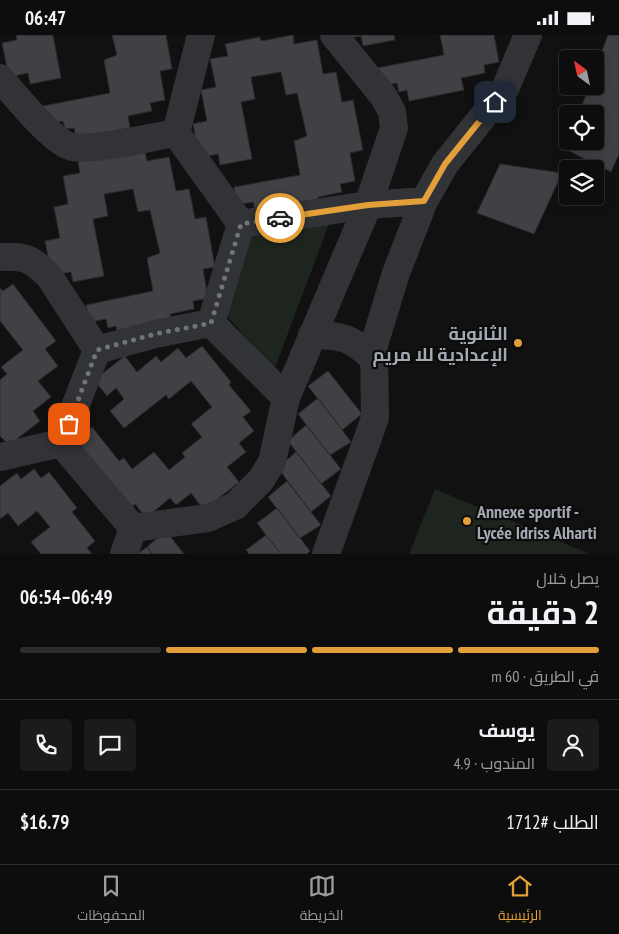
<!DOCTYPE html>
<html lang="ar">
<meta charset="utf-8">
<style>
:root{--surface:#0d0d0e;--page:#1b1b1c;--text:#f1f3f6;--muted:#9a9c9e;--line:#2d2d2e;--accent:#e39f39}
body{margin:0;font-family:"PT Sans Narrow",Cairo,sans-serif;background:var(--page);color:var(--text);direction:rtl;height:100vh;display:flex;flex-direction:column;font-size:19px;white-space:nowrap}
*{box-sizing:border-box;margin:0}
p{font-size:16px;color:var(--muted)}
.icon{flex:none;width:28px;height:28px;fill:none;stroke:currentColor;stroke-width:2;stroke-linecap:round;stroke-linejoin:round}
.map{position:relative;height:519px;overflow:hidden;direction:ltr}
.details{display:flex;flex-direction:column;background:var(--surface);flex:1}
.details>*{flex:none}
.needle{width:32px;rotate:327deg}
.tools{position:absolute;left:559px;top:15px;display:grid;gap:10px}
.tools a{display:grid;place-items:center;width:45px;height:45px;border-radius:5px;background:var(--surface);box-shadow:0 2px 12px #0003,0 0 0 1px var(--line);font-size:25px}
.pin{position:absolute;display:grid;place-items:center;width:42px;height:42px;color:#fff;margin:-21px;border-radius:10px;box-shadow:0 2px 8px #0006}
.courier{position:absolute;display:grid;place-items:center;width:50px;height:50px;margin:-25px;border:4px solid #e39f39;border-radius:50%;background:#fff;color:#222;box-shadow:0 1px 6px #0007}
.summary em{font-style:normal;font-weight:700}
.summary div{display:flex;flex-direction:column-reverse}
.summary{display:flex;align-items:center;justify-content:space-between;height:85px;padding:0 20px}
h1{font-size:32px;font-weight:700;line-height:38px}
.bar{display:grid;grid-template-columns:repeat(4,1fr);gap:8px 5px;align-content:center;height:60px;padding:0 20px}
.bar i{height:6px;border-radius:4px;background:var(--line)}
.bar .current{background:var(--accent)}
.bar p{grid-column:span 4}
.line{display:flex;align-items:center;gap:12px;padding:0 20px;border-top:1px solid var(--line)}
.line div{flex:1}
.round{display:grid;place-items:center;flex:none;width:52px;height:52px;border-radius:5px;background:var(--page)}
.status{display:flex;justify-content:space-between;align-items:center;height:35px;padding:0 25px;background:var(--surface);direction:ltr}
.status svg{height:14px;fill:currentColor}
.tab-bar{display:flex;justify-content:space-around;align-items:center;height:70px;border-top:1px solid var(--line);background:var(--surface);font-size:14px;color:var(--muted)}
.tab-bar a{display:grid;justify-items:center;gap:2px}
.tab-bar .current{color:var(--accent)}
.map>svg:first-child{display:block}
.green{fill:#1e251e}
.building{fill:#404145;stroke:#2b2b2e}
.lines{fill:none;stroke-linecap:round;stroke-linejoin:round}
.minor{stroke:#323337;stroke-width:28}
.done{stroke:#70747a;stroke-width:5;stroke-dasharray:0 9}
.route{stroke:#e39f39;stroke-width:6}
.poi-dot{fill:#e39f39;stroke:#0c0c0d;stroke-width:2}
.labels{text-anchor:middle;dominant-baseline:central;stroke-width:4.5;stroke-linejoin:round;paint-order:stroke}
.poi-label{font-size:18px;font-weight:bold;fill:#a3a9b2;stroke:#0c0c0d;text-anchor:end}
</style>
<div class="status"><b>06:47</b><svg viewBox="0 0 49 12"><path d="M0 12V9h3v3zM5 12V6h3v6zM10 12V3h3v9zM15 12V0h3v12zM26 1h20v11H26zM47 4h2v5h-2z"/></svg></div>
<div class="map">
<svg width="619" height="519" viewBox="0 0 619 519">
<rect width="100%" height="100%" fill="#111112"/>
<path class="green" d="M 331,184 L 274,335 L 222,275 L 253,191 Z
M 435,454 L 590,519 L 409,519 Z"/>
<path class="building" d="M 16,0 L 53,0 L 61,43 L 30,49 L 28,38 L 9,42 L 2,8 L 17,5 Z
M 112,0 L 166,0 L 172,34 L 160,36 L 165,65 L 150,68 L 152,76 L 128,81 L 130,93 L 76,103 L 74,93 L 65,94 L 63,86 L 47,89 L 43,71 L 110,58 L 104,25 L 117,20 Z
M 293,0 L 294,9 L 317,5 L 323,39 L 336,37 L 342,67 L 353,65 L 363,115 L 350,118 L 355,146 L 340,149 L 342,157 L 318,162 L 320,174 L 255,176 L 253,167 L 237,170 L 234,152 L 300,140 L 294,106 L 307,101 L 297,58 L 286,60 L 281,37 L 251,42 L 255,64 L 241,67 L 252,124 L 220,130 L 218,119 L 199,123 L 193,89 L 207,86 L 201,55 L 216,52 L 210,24 L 228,21 L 225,9 L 260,2 L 261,6 Z
M 342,0 L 394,0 L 395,5 L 363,11 L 361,1 L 342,4 Z
M 440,0 L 494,0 L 499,27 L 484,30 L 485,38 L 461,43 L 464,55 L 409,66 L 407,55 L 399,57 L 397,48 L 381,52 L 377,33 L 444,20 Z
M 608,0 L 619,0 L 619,119 L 611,137 L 565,114 L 568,106 L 595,106 L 595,79 L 579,79 L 589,51 L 595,51 L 595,35 Z
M 145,117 L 147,126 L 169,122 L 176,156 L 189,154 L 195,184 L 206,182 L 215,232 L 203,234 L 208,263 L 193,266 L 194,274 L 170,279 L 173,291 L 118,302 L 116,291 L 108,293 L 106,284 L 90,287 L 86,270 L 153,256 L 147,223 L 160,218 L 150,175 L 138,177 L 133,154 L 104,159 L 108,181 L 93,184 L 104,241 L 73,247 L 71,237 L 52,240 L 45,206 L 60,203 L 54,172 L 68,169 L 63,141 L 80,138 L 78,126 Z
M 500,129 L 562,138 L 534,199 L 477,178 Z
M 13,249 L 56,306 L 45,314 L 58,331 L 38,346 L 51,362 L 33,376 L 40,386 L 9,410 L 0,401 L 0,345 L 7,339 L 1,332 L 23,315 L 0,286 L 0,253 L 3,256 Z
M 202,311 L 231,347 L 229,350 L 251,376 L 243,382 L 254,396 L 239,408 L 246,417 L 227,432 L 239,447 L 204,475 L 191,458 L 176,470 L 170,463 L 146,483 L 135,469 L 125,477 L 76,405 L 92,392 L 119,426 L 124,423 L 132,434 L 154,417 L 169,435 L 185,422 L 182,418 L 202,402 L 191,389 L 212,372 L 191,346 L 169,364 L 166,360 L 124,393 L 110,376 L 124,364 L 116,353 L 107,361 L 94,345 L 125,321 L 137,337 L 156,321 L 161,327 L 178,313 L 186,323 Z
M 328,336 L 362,379 L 342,395 L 308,351 Z
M 318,363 L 351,407 L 330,420 L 298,379 Z
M 306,390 L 341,434 L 321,449 L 288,406 Z
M 296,417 L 331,461 L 311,477 L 278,433 Z
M 34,434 L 41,443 L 49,437 L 77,473 L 72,477 L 95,506 L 87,513 L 92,519 L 41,519 L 31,507 L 50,492 L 37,476 L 18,491 L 8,478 L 0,484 L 0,451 L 17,438 L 21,444 Z
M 287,446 L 321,490 L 300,503 L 268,462 Z
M 277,473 L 300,503 L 310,516 L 307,519 L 281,519 L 266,500 L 257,488 Z
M 166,496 L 184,519 L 152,519 L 147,512 Z
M 266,500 L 281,519 L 249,519 L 246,515 Z
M 147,512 L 152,519 L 137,519 Z"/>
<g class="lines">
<path class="minor" d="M 201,0 L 176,98 L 241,189 L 211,288 L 286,363
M 0,43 C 15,60 52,107 72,112 C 94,116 151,102 176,98
M 241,189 L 368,170 L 394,93 L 392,77 L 384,62 L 334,0
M 0,222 C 25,221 31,223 49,241 L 97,315 L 61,408
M 312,300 C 342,300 352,303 374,324
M 97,315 L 155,299 L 211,288
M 61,408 L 133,493
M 0,422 L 61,408
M 133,493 L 208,483 L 235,471 L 261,445 L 272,427 L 286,363 L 368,170 L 424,166 L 445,129 L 505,54 L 528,0
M 124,519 L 133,493
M 326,519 L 375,383 L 374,310 L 396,238 L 424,166"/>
</g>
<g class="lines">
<path class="done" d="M 69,389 L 97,315 L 155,299 L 211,288 L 241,189 L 280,183"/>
<path class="route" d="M 280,183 L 368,170 L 424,166 L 445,129 L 495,67"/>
</g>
<g class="poi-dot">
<circle cx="518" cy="308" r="5"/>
<circle cx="467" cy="486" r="5"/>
</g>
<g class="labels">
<g class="poi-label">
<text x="508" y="298">الثانوية<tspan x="508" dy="21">الإعدادية للا مريم</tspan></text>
<text x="477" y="476" text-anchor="start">Annexe sportif -<tspan x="477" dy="21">Lycée Idriss Alharti</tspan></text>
</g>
</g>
</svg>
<div class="tools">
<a><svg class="needle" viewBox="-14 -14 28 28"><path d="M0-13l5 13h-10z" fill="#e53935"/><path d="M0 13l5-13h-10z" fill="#9a9c9e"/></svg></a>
<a><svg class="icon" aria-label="locate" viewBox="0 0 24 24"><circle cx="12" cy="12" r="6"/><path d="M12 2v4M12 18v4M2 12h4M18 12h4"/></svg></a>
<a><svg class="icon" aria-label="layers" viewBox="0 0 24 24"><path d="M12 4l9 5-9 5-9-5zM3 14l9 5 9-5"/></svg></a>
</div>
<div class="pin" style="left:69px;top:389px;background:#ea580c"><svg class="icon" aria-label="bag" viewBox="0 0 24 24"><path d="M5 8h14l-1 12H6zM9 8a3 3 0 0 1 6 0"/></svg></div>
<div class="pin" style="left:495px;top:67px;background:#1f2937"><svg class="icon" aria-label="home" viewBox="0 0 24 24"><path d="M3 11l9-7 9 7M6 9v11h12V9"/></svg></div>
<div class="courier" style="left:280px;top:183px"><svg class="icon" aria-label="car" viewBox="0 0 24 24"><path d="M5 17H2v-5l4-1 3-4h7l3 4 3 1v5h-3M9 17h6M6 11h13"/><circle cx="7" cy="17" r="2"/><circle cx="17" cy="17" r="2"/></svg></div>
</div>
<section class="details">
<div class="summary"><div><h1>2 دقيقة</h1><p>يصل خلال</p></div><em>06:49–06:54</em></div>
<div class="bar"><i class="current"></i><i class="current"></i><i class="current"></i><i></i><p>في الطريق · 60 m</p></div>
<div class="line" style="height:90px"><a class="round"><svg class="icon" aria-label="person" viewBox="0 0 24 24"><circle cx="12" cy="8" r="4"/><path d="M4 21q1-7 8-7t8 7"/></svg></a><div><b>يوسف</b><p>المندوب · 4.9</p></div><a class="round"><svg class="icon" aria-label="chat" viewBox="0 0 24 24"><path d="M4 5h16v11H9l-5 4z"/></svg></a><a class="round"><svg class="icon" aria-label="phone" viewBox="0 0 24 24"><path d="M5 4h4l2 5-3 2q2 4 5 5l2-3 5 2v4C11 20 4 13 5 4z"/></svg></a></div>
<div class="line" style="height:65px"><div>الطلب #1712</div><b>$16.79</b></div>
</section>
<nav class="tab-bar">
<a class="current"><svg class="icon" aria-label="home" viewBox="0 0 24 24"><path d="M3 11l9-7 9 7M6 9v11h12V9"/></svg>الرئيسية</a>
<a><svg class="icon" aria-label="map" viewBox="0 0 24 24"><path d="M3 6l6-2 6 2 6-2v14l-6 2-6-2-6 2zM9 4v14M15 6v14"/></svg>الخريطة</a>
<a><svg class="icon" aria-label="saved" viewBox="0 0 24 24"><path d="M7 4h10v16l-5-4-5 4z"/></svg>المحفوظات</a>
</nav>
